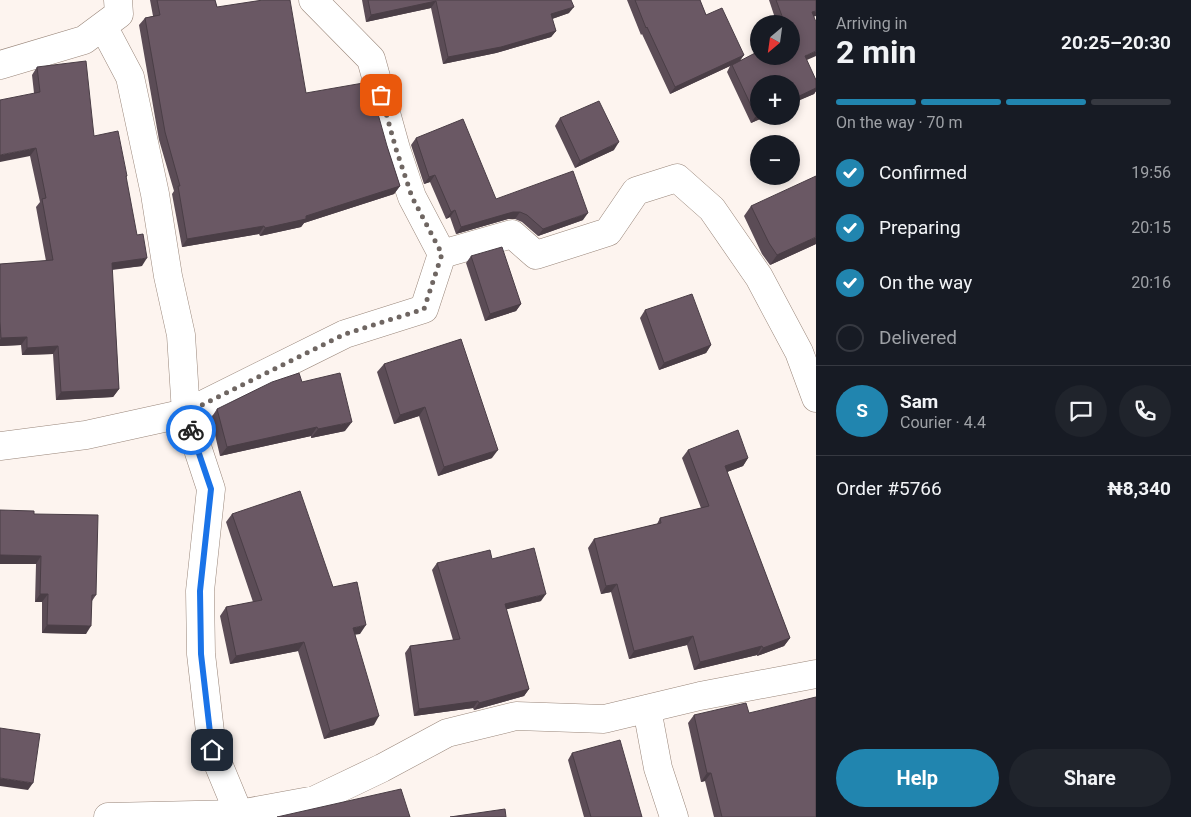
<!DOCTYPE html>
<meta charset="utf-8">
<style>
:root{--surface:#171b24;--page:#20242c;--text:#f1f3f6;--muted:#9ea1a6;--line:#363941;--accent:#2185af}
body{margin:0;font-family:Roboto,sans-serif;background:var(--page);color:var(--text);height:100vh;display:flex;flex-direction:column;font-size:19px;white-space:nowrap}
*{box-sizing:border-box;margin:0}
p{font-size:16px;color:var(--muted)}
.icon{flex:none;width:28px;height:28px;fill:none;stroke:currentColor;stroke-width:2;stroke-linecap:round;stroke-linejoin:round}
.map{position:relative;flex:1;overflow:hidden}
.drawer{display:flex;flex-direction:column;background:var(--surface);width:375px}
.drawer>*{flex:none}
.needle{width:32px;rotate:209deg}
.tools{position:absolute;left:750px;top:15px;display:grid;gap:10px}
.tools a{display:grid;place-items:center;width:50px;height:50px;border-radius:50%;background:var(--surface);box-shadow:0 2px 8px #0003;font-size:25px}
.pin{position:absolute;display:grid;place-items:center;width:42px;height:42px;color:#fff;margin:-21px;border-radius:10px;box-shadow:0 2px 8px #0006}
.courier{position:absolute;display:grid;place-items:center;width:50px;height:50px;margin:-25px;border:4px solid #1a73e8;border-radius:50%;background:#fff;color:#222;box-shadow:0 1px 6px #0007}
.overview em{font-style:normal;font-weight:700}
.overview div{display:flex;flex-direction:column-reverse}
.overview{display:flex;align-items:center;justify-content:space-between;height:85px;padding:0 20px}
h1{font-size:32px;font-weight:700;line-height:38px}
.bar{display:grid;grid-template-columns:repeat(4,1fr);gap:8px 5px;align-content:center;height:60px;padding:0 20px}
.bar i{height:6px;border-radius:4px;background:var(--line)}
.bar .active{background:var(--accent)}
.bar p{grid-column:span 4}
.line{display:flex;align-items:center;gap:12px;padding:0 20px;border-top:1px solid var(--line)}
.line div{flex:1}
.round{display:grid;place-items:center;flex:none;width:52px;height:52px;border-radius:26px;background:var(--page)}
ol{padding:0 20px;list-style:none}
li{display:flex;align-items:center;gap:15px;height:55px}
li p{margin-inline-start:auto}
li .icon{padding:5px;border-radius:50%;background:var(--accent);color:#fff;stroke-width:4}
li:last-child{color:var(--muted)}
li i{width:28px;height:28px;border:2px solid var(--line);border-radius:50%}
.cta{display:flex;gap:10px;margin-top:auto;padding:10px 20px}
.cta a{flex:1;height:58px;border-radius:30px;background:var(--accent);color:#fff;font-size:20px;font-weight:700;line-height:58px;text-align:center}
.cta a+a{background:var(--page);color:var(--text)}
main{display:flex;flex:1;min-height:0}
.map>svg:first-child{display:block}
.lines{fill:none;stroke-linecap:round;stroke-linejoin:round}
.street-casing{stroke:#99867a;stroke-width:29}
.street{stroke:#fff;stroke-width:28}
.wall{fill:#5b4c56}
.shaded-wall{fill:#4a3e46}
.building{fill:#6a5864;stroke:#4a3e46}
.done{stroke:#6f6662;stroke-width:5;stroke-dasharray:0 9}
.route{stroke:#1a73e8;stroke-width:6}
</style>
<main>
<div class="map">
<svg width="816" height="817" viewBox="0 0 816 817">
<rect width="100%" height="100%" fill="#fdf4ef"/>
<g class="lines">
<defs>
<path id="street" d="M 313,0 L 371,59 L 396,149 L 412,197 L 442,254 L 512,234 L 536,255 L 608,232 L 636,191 L 677,178 L 712,209 L 759,277 L 799,352 L 816,398
M 103,26 L 130,77 L 155,194 L 168,276 L 181,335 L 186,413 L 211,489 L 200,591 L 201,654 L 212,749 L 239,814
M 0,65 L 84,40 L 119,14 L 118,0
M 0,446 L 86,435 L 186,413 L 345,334 L 424,309 L 442,254
M 647,709 L 658,768 L 674,817
M 108,817 L 239,814 L 315,800 L 382,768 L 447,733 L 516,716 L 604,719 L 700,696 L 816,674"/>
</defs>
<use href="#street" class="street-casing"/>
<use href="#street" class="street"/>
</g>
<path class="wall" d="M 150,0 L 215,0 L 217,7 L 306,93 L 387,146 L 400,186 L 394,194 L 304,223 L 301,227 L 260,236 L 259,234 L 182,247 L 172,194 L 174,191 L 159,140 L 139,25 L 145,18 L 153,16 Z
M 362,0 L 571,0 L 569,13 L 552,19 L 556,31 L 551,37 L 496,53 L 443,64 L 431,8 L 366,22 Z
M 627,0 L 700,0 L 706,15 L 744,55 L 740,60 L 791,56 L 791,24 L 777,24 L 769,0 L 816,0 L 806,60 L 816,80 L 816,91 L 814,94 L 759,116 L 767,116 L 751,123 L 727,72 L 730,66 L 670,94 L 642,34 L 641,35 Z
M 37,67 L 127,176 L 126,178 L 142,266 L 112,270 L 119,389 L 113,397 L 56,400 L 53,354 L 22,355 L 21,345 L 0,346 L 0,264 L 46,261 L 36,207 L 40,202 L 30,156 L 34,93 L 32,75 Z
M 560,118 L 614,150 L 575,168 L 555,126 Z
M 416,138 L 496,199 L 583,220 L 538,236 L 522,222 L 515,219 L 508,219 L 456,234 L 450,217 L 446,219 L 430,182 L 424,184 L 411,145 Z
M 751,206 L 816,244 L 770,265 L 762,254 L 744,216 Z
M 471,256 L 521,304 L 516,311 L 485,321 L 466,263 Z
M 645,310 L 711,345 L 706,353 L 659,370 L 640,318 Z
M 384,364 L 479,395 L 492,458 L 438,476 L 419,416 L 394,424 L 377,372 Z
M 302,382 L 345,431 L 311,438 L 311,436 L 220,456 L 211,418 L 217,409 Z
M 688,450 L 748,458 L 743,466 L 727,472 L 790,638 L 784,646 L 757,656 L 757,655 L 694,670 L 687,645 L 629,659 L 611,592 L 601,594 L 588,548 L 594,539 L 657,524 L 660,518 L 701,508 L 682,458 Z
M 0,510 L 34,514 L 96,595 L 92,601 L 86,634 L 42,633 L 42,602 L 35,602 L 36,564 L 0,564 Z
M 232,514 L 333,587 L 360,634 L 355,634 L 374,725 L 324,739 L 298,651 L 230,664 L 220,616 L 226,607 L 253,602 L 226,522 Z
M 492,559 L 541,601 L 506,609 L 529,689 L 524,696 L 474,710 L 473,708 L 414,716 L 405,653 L 410,646 L 453,640 L 432,570 L 437,563 Z
M 749,713 L 816,817 L 714,817 L 705,781 L 701,782 L 688,723 L 694,715 Z
M 572,753 L 642,817 L 584,817 L 568,760 Z"/>
<path class="shaded-wall" d="M 436,1 L 431,8 L 366,22 L 371,15 Z
M 574,7 L 569,13 L 546,21 L 551,14 Z
M 816,11 L 816,16 L 807,19 L 812,12 Z
M 556,31 L 551,37 L 496,53 L 443,64 L 448,57 Z
M 816,51 L 816,56 L 800,63 L 805,56 Z
M 744,55 L 739,62 L 732,65 L 730,66 L 670,94 L 675,87 Z
M 816,88 L 816,91 L 814,94 L 791,104 L 791,100 Z
M 759,115 L 759,116 L 767,116 L 751,123 L 756,116 Z
M 619,142 L 614,150 L 575,168 L 580,161 Z
M 36,148 L 30,156 L 0,162 L 0,155 Z
M 435,175 L 430,182 L 424,184 L 429,177 Z
M 400,186 L 394,194 L 304,223 L 301,227 L 260,236 L 265,228 L 306,216 Z
M 455,210 L 450,217 L 446,219 L 451,212 Z
M 513,212 L 520,212 L 515,219 L 508,219 L 456,234 L 461,227 Z
M 588,213 L 583,220 L 538,236 L 543,229 Z
M 264,226 L 259,234 L 182,247 L 187,239 Z
M 816,237 L 816,244 L 770,265 L 777,255 Z
M 147,258 L 142,266 L 106,270 L 112,263 Z
M 521,304 L 516,311 L 485,321 L 490,314 Z
M 27,337 L 21,345 L 0,346 L 0,340 L 1,338 Z
M 711,345 L 706,353 L 659,370 L 664,363 Z
M 58,346 L 53,354 L 22,355 L 27,348 Z
M 119,389 L 113,397 L 56,400 L 61,392 Z
M 425,407 L 419,416 L 394,424 L 400,415 Z
M 352,422 L 345,431 L 311,438 L 318,429 Z
M 317,427 L 311,436 L 220,456 L 227,447 Z
M 498,450 L 492,458 L 438,476 L 444,467 Z
M 748,458 L 743,466 L 719,475 L 725,466 Z
M 0,555 L 41,556 L 36,564 L 0,564 Z
M 617,584 L 611,592 L 601,594 L 606,586 Z
M 40,594 L 48,594 L 42,602 L 35,602 Z
M 546,594 L 541,601 L 500,611 L 505,604 Z
M 47,625 L 91,626 L 86,634 L 42,633 Z
M 366,625 L 360,634 L 347,636 L 353,628 Z
M 693,636 L 687,645 L 629,659 L 634,651 Z
M 790,638 L 784,646 L 757,656 L 763,648 Z
M 304,642 L 298,651 L 230,664 L 236,656 Z
M 762,646 L 757,655 L 694,670 L 700,662 Z
M 529,689 L 524,696 L 474,710 L 479,703 Z
M 478,701 L 473,708 L 414,716 L 419,709 Z
M 379,716 L 374,725 L 324,739 L 330,731 Z
M 707,773 L 711,773 L 705,781 L 701,782 Z
M 0,778 L 33,783 L 28,790 L 0,786 Z"/>
<path class="building" d="M 157,0 L 215,0 L 217,7 L 263,0 L 290,0 L 306,93 L 369,82 L 387,146 L 400,186 L 306,216 L 306,219 L 265,228 L 264,226 L 187,239 L 178,186 L 180,186 L 165,132 L 145,18 L 160,15 Z
M 368,0 L 571,0 L 574,7 L 551,14 L 556,31 L 501,47 L 448,57 L 436,1 L 371,15 Z
M 635,0 L 700,0 L 706,15 L 722,8 L 744,55 L 675,87 L 647,27 L 646,28 Z
M 776,0 L 816,0 L 816,11 L 812,12 L 816,22 L 816,51 L 805,56 L 816,80 L 816,88 L 791,100 L 791,84 L 759,84 L 759,115 L 756,116 L 732,65 L 759,51 L 759,56 L 791,56 L 791,24 L 785,24 Z
M 86,61 L 94,136 L 118,131 L 127,176 L 126,176 L 137,235 L 143,234 L 147,258 L 112,263 L 119,389 L 61,392 L 58,346 L 27,348 L 27,337 L 1,338 L 0,322 L 0,264 L 53,260 L 42,199 L 46,198 L 36,148 L 0,155 L 0,100 L 40,92 L 37,67 Z
M 599,101 L 619,142 L 580,161 L 560,118 Z
M 463,119 L 496,199 L 573,171 L 588,213 L 543,229 L 527,215 L 520,212 L 513,212 L 461,227 L 455,210 L 451,212 L 435,175 L 429,177 L 416,138 Z
M 816,176 L 816,237 L 777,255 L 769,243 L 751,206 Z
M 502,247 L 521,304 L 490,314 L 471,256 Z
M 692,294 L 711,345 L 664,363 L 645,310 Z
M 461,339 L 498,450 L 444,467 L 425,407 L 400,415 L 384,364 Z
M 299,373 L 302,382 L 340,373 L 352,422 L 318,429 L 317,427 L 227,447 L 217,409 L 272,382 Z
M 738,430 L 748,458 L 725,466 L 790,638 L 763,648 L 762,646 L 700,662 L 693,636 L 634,651 L 617,584 L 606,586 L 594,539 L 661,523 L 660,518 L 709,506 L 688,450 Z
M 300,491 L 333,587 L 357,582 L 366,625 L 353,628 L 379,716 L 330,731 L 304,642 L 236,656 L 226,607 L 262,600 L 232,514 Z
M 0,510 L 34,511 L 34,514 L 98,515 L 96,595 L 92,595 L 91,626 L 47,625 L 48,594 L 40,594 L 41,556 L 0,555 Z
M 534,548 L 546,594 L 505,604 L 529,689 L 479,703 L 478,701 L 419,709 L 410,646 L 460,639 L 437,563 L 490,550 L 492,559 Z
M 816,697 L 816,817 L 722,817 L 711,773 L 707,773 L 694,715 L 746,703 L 749,713 Z
M 0,728 L 40,734 L 33,783 L 0,778 Z
M 620,740 L 642,817 L 591,817 L 572,753 Z
M 401,789 L 410,817 L 277,817 Z
M 505,809 L 506,817 L 450,817 Z"/>
<g class="lines">
<path class="done" d="M 191,430 L 186,413 L 345,334 L 424,309 L 442,254 L 412,197 L 396,149 L 381,95"/>
<path class="route" d="M 191,430 L 211,489 L 200,591 L 201,654 L 212,750"/>
</g>
</svg>
<div class="tools">
<a><svg class="needle" viewBox="-14 -14 28 28"><path d="M0-13l5 13h-10z" fill="#e53935"/><path d="M0 13l5-13h-10z" fill="#9ea1a6"/></svg></a>
<a>+</a>
<a>−</a>
</div>
<div class="pin" style="left:381px;top:95px;background:#ea580c"><svg class="icon" aria-label="bag" viewBox="0 0 24 24"><path d="M5 8h14l-1 12H6zM9 8a3 3 0 0 1 6 0"/></svg></div>
<div class="pin" style="left:212px;top:750px;background:#1f2937"><svg class="icon" aria-label="home" viewBox="0 0 24 24"><path d="M3 11l9-7 9 7M6 9v11h12V9"/></svg></div>
<div class="courier" style="left:191px;top:430px"><svg class="icon" aria-label="bike" viewBox="0 0 24 24"><circle cx="6" cy="16" r="4"/><circle cx="18" cy="16" r="4"/><path d="M6 16l4-8h5l3 8M10 8l3 8H6M13 5h3"/></svg></div>
</div>
<section class="drawer">
<div class="overview"><div><h1>2 min</h1><p>Arriving in</p></div><em>20:25–20:30</em></div>
<div class="bar"><i class="active"></i><i class="active"></i><i class="active"></i><i></i><p>On the way · 70 m</p></div>
<ol>
<li><svg class="icon" aria-label="check" viewBox="0 0 24 24"><path d="M5 12l5 5 9-10"/></svg>Confirmed<p>19:56</p></li>
<li><svg class="icon" aria-label="check" viewBox="0 0 24 24"><path d="M5 12l5 5 9-10"/></svg>Preparing<p>20:15</p></li>
<li><svg class="icon" aria-label="check" viewBox="0 0 24 24"><path d="M5 12l5 5 9-10"/></svg>On the way<p>20:16</p></li>
<li><i></i>Delivered</li>
</ol>
<div class="line" style="height:90px"><b class="round" style="background:var(--accent);color:#fff">S</b><div><b>Sam</b><p>Courier · 4.4</p></div><a class="round"><svg class="icon" aria-label="chat" viewBox="0 0 24 24"><path d="M4 5h16v11H9l-5 4z"/></svg></a><a class="round"><svg class="icon" aria-label="phone" viewBox="0 0 24 24"><path d="M5 4h4l2 5-3 2q2 4 5 5l2-3 5 2v4C11 20 4 13 5 4z"/></svg></a></div>
<div class="line" style="height:65px"><div>Order #5766</div><b>₦8,340</b></div>
<div class="cta"><a>Help</a><a>Share</a></div>
</section>
</main>
